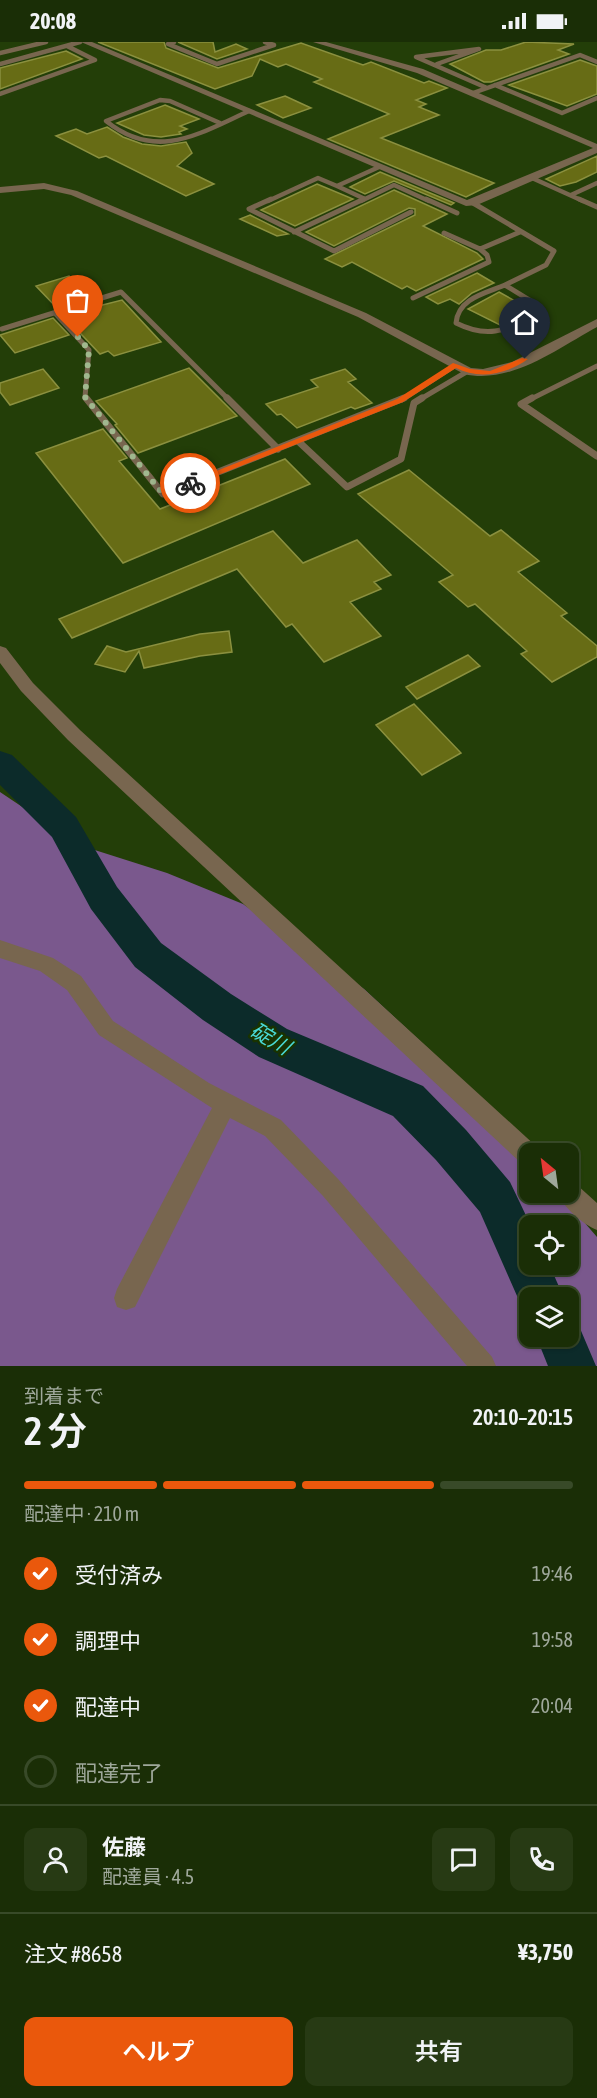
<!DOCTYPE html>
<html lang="ja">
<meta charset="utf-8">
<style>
:root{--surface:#1a2e06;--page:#273a14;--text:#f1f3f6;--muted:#9fa89b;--line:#384a28;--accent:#ea580c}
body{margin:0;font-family:"Asap Condensed","Noto Sans JP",sans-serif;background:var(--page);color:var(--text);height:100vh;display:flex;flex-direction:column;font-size:22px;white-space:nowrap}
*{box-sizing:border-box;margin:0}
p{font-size:20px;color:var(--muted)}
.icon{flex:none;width:33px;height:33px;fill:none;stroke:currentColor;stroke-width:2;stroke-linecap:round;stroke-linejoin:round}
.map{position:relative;height:1324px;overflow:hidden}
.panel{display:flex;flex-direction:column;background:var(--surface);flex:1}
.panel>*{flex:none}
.needle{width:39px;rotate:331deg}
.tools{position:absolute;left:519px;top:1101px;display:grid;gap:12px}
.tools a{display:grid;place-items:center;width:60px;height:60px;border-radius:12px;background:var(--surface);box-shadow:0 2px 4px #0004,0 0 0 2px var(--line);font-size:30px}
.pin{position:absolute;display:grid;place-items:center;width:51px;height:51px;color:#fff;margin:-62px -26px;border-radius:50% 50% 50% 0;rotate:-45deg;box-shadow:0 0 6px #0007}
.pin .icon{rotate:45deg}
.courier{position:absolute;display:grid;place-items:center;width:60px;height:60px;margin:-30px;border:4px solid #ea580c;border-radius:50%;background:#fff;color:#222;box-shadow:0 2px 8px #0007}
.head em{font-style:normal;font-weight:600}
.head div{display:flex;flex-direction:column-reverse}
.head{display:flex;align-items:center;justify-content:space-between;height:102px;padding:0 24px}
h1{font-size:39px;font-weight:600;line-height:45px}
.bar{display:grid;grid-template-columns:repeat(4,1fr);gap:9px 6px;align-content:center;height:72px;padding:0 24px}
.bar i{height:8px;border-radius:4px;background:var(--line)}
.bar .selected{background:var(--accent)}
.bar p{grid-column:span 4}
.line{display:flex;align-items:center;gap:15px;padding:0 24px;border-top:2px solid var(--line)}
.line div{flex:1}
.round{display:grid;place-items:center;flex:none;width:63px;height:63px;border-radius:12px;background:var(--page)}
ol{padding:0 24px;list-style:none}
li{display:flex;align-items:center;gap:18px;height:66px}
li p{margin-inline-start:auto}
li .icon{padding:6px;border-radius:50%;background:var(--accent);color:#fff;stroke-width:4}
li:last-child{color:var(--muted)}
li i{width:33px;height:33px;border:3px solid var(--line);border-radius:50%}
.cta{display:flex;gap:12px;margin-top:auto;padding:12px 24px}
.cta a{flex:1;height:69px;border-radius:12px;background:var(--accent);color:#fff;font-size:24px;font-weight:600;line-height:69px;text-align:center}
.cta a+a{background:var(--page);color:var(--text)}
.status{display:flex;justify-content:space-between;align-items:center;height:42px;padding:0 30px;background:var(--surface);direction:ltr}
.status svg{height:16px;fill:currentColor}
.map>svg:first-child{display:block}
.forest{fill:#7a588d;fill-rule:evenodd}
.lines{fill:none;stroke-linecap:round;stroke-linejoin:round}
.river{fill:#0c2b2a;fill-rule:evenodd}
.building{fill:#676c15;stroke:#8b903f;stroke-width:1.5}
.service-far2{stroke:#78664f;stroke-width:4.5}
.service-far1{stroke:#78664f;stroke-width:5}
.service{stroke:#78664f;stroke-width:7}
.minor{fill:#78664f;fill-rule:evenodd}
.tertiary{fill:#78664f;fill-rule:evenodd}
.route{fill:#ea580c}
.done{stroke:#a0b88e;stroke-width:6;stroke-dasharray:0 10.8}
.labels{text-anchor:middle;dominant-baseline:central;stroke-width:5;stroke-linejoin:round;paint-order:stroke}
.near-water-label{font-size:21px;font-style:italic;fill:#49d9d5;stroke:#193300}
</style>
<div class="status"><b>20:08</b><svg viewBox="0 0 49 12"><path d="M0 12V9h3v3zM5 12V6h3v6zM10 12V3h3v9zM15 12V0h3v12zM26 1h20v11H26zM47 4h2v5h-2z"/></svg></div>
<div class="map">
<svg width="597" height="1324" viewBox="0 0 597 1324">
<rect width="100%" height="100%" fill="#233e08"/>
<path class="forest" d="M 0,750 L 79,803 L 167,831 L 243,862 L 364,947 L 475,1050 L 529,1115 L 530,1150 L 559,1151 L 597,1195 L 597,1324 L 0,1324 ZM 530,1184 L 568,1184 L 568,1222 L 530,1222 ZM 530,1256 L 568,1256 L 568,1294 L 530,1294 Z"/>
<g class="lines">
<path class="river" d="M 0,709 L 12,713 L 76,775 L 117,845 L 161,901 L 231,952 L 287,987 L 423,1044 L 466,1088 L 510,1140 L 531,1184 L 530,1222 L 549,1222 L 564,1256 L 530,1256 L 530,1274 L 525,1272 L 480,1170 L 436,1118 L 393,1074 L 259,1015 L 203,978 L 135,925 L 91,867 L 52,795 L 0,743 Z
M 568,1274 L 576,1277 L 596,1324 L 548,1324 L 536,1294 L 568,1294 Z"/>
</g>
<path class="building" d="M 98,0 L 164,0 L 166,6 L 218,26 L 301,1 L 363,23 L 371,20 L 424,41 L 429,39 L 447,46 L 416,58 L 426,62 L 419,65 L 439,73 L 381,96 L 494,141 L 466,155 L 328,97 L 389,72 L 314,40 L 322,37 L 286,22 L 278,25 L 260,17 L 252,34 L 215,47 Z
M 178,0 L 213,0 L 215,10 L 236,2 L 247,7 L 217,17 Z
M 526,0 L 574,2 L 558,8 L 569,12 L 491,40 L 484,40 L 450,22 L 486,8 L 501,8 Z
M 66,9 L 82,17 L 0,47 L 0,26 Z
M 580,18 L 597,24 L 597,52 L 567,64 L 509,43 Z
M 285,54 L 311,66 L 283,76 L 257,63 Z
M 165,63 L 199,77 L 180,84 L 187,87 L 179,90 L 181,92 L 161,95 L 144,93 L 117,81 Z
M 107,85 L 123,95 L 142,102 L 161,104 L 186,100 L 192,111 L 177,124 L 214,142 L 186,154 L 106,114 L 99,116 L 56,94 L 76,87 L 87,92 Z
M 597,114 L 597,130 L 576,140 L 560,144 L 546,137 Z
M 380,130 L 454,161 L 451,163 L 394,139 L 365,152 L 350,145 Z
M 317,142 L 353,157 L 295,184 L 261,168 Z
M 394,148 L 447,172 L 423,184 L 477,211 L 483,217 L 416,249 L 407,244 L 402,247 L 352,220 L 342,225 L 325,217 L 415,173 L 415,167 L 409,166 L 334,204 L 306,190 Z
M 250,173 L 288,192 L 277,194 L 240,177 Z
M 477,231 L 494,241 L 472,251 L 459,262 L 450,257 L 438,262 L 426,255 Z
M 69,234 L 89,255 L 56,265 L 36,244 Z
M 499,250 L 531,268 L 500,283 L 468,267 Z
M 122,258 L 161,300 L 114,314 L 108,309 L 100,312 L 63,273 Z
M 53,276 L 69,293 L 15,311 L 0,293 Z
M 189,326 L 237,374 L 138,411 L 115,383 L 117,382 L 96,359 Z
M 43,327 L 59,346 L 10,363 L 0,350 L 0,341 Z
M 345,327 L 356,337 L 348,340 L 372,361 L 355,367 L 351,365 L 297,386 L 281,372 L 277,373 L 266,362 L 318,345 L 311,338 Z
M 103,387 L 127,416 L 119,419 L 160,467 L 285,417 L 310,442 L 123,521 L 36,411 Z
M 409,428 L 490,494 L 501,488 L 539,519 L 518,530 L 567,571 L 561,574 L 597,604 L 597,615 L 552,640 L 521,612 L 527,609 L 475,562 L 468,565 L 439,540 L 453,533 L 358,452 Z
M 273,489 L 303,521 L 357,498 L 391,533 L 374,540 L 381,547 L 350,560 L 381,594 L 324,620 L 292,582 L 286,585 L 237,527 L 72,596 L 59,577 Z
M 229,589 L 232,610 L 200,614 L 144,626 L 139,609 L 125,630 L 95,622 L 107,604 L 126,610 L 200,592 Z
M 468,613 L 480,624 L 417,657 L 406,645 Z
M 414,662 L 461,711 L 422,733 L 376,683 Z"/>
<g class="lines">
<path class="service-far2" d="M 174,0 L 168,2 L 217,22 L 274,3 L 265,0
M 0,11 L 46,0
M 0,22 L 80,0
M 437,22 L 479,7 L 416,15 L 487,46
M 495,43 L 562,71 L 597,56
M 473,51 L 580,13 L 597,20
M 0,52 L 95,18 L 67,4
M 220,81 L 170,59 L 160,58 L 106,79 C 157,120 200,91 249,69
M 532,136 L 583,159
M 337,144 L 365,157
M 571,153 L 597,141
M 268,159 L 318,136 L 337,144 L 379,125
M 361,159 L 394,143 L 429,159"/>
<path class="service-far1" d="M 271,157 L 249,167 L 334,209 L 411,170
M 426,157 L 457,171
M 579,157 L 597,165
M 473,161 L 554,209 L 546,223 L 505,243
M 294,190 L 364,157
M 444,191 L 480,207 L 520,190
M 505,243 L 539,264 L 542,268 L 539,272 C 507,287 490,298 456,281 C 458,256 486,251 505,243 Z
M 413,256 L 489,220 L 487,213 L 480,207
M 55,271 L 89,308 L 85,355 L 87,358
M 2,287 L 121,250 L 229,358
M 402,358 L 456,323
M 419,358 L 468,329
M 529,358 L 597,324"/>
<path class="service" d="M 86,356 L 163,452 L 404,356
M 227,356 L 278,407
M 532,356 L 521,362 L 597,414
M 298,399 L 347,445 L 401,417 L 414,361 L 422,356"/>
<path class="minor" d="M 0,898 L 53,916 L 81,934 L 113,979 L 209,1041 L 281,1078 L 339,1138 L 492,1315 L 496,1324 L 467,1324 L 323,1154 L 265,1094 L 230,1076 L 135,1265 L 126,1268 L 117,1265 L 114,1256 L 117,1247 L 212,1066 L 99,993 L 67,948 L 40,929 L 0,916 Z"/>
<path class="tertiary" d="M 81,0 L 92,0 L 467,158 L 593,106 L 417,31 L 313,0 L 326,0 L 423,27 L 597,102 L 597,111 L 477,163 L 466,164 Z
M 44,141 L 77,149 L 366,271 L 471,326 L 483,327 L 512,320 L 597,277 L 597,285 C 558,306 511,343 464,332 L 358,275 L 71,153 L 44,147 L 0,151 L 0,145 Z
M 0,604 L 6,606 L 33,641 L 80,688 L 538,1106 L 540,1112 L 530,1112 L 530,1125 L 522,1122 L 68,698 L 21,649 L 0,621 Z
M 568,1139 L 576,1142 L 597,1161 L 597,1188 C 582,1182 563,1165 557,1150 L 568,1150 Z"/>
</g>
<path class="route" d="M 522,316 L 528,317 C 507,332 479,338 456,326 L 403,360 L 193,443 L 186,441 L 397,357 L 453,321 L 470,327 L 490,329 Z"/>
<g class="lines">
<path class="done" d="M 78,295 L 89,308 L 85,355 L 163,452 L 190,441"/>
</g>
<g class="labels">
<g class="near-water-label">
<text transform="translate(271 996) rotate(30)">碇川</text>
</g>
</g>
</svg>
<div class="tools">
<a><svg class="needle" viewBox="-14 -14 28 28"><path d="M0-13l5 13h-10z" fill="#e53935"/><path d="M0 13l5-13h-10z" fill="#9fa89b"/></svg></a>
<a><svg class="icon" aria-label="locate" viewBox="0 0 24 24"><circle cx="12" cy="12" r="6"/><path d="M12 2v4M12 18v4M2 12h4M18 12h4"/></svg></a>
<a><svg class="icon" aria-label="layers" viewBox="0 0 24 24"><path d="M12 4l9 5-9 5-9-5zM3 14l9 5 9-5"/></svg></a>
</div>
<div class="pin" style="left:78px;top:295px;background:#ea580c"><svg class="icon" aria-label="bag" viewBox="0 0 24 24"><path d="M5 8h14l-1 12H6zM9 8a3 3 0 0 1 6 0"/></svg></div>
<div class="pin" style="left:525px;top:317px;background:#1f2937"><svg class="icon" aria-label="home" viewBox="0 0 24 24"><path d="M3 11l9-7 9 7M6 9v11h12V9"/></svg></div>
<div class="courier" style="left:190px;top:441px"><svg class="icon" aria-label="bike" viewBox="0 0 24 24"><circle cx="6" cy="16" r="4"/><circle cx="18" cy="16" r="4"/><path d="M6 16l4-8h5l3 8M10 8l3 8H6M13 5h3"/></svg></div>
</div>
<section class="panel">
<div class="head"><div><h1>2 分</h1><p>到着まで</p></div><em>20:10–20:15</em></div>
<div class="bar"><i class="selected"></i><i class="selected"></i><i class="selected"></i><i></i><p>配達中 · 210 m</p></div>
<ol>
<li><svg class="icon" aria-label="check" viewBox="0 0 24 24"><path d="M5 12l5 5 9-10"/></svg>受付済み<p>19:46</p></li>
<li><svg class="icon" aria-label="check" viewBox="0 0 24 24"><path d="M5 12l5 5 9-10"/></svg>調理中<p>19:58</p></li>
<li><svg class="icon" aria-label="check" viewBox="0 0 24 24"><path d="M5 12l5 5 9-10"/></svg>配達中<p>20:04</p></li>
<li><i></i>配達完了</li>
</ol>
<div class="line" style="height:108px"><a class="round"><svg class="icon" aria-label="person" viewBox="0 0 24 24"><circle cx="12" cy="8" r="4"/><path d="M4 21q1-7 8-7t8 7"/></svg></a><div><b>佐藤</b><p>配達員 · 4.5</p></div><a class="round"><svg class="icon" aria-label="chat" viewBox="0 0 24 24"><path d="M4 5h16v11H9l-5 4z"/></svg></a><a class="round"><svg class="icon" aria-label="phone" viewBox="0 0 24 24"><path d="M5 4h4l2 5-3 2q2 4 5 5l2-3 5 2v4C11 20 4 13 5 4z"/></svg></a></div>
<div class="line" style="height:78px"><div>注文 #8658</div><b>¥3,750</b></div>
<div class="cta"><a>ヘルプ</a><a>共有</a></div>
</section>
